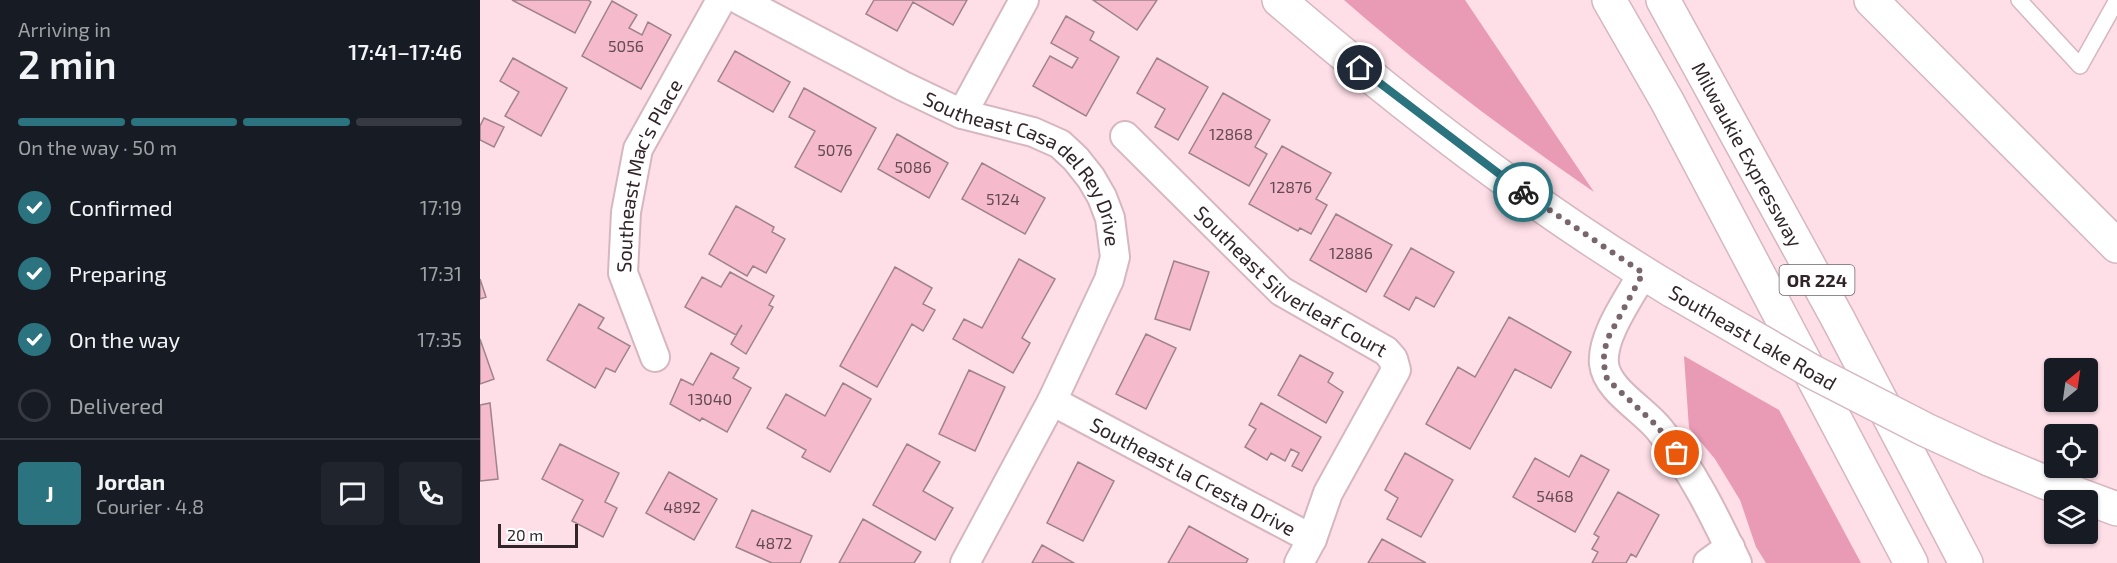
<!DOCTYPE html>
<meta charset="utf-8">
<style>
:root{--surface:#171b24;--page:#20242c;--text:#f1f3f6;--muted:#9ea1a6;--line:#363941;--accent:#2b737e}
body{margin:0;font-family:"Exo 2",sans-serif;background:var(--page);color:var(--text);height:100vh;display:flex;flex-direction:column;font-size:22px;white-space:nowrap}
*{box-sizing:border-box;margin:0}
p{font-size:20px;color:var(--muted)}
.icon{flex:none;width:33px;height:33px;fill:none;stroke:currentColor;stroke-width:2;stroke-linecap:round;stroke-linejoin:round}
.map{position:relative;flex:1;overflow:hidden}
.drawer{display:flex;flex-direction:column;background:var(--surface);width:480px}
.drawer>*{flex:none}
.needle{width:39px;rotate:29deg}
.tools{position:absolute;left:1564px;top:358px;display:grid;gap:12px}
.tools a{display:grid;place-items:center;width:54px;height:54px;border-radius:6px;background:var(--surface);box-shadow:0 2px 4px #0004;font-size:30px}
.scale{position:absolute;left:18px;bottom:15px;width:80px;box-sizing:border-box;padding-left:6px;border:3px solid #312529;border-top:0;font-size:16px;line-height:21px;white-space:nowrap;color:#312529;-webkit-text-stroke:4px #fff;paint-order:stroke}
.pin{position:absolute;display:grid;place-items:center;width:51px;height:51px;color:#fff;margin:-26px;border:3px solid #fff;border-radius:50%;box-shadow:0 2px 6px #0007}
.courier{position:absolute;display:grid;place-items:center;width:60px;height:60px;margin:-30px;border:4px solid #2b737e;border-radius:50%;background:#fff;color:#222;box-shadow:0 2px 8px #0007}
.summary em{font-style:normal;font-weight:600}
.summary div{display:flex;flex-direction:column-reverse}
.summary{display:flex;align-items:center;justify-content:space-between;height:102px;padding:0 18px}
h1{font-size:39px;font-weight:600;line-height:45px}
.bar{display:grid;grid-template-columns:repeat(4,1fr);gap:9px 6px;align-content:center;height:72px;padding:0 18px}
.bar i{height:8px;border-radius:4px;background:var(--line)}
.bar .current{background:var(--accent)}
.bar p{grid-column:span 4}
.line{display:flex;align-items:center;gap:15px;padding:0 18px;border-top:2px solid var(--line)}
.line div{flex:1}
.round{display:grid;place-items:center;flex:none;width:63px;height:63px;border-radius:6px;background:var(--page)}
ol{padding:0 18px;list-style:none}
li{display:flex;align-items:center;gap:18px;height:66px}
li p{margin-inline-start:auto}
li .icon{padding:6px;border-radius:50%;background:var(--accent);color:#fff;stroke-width:4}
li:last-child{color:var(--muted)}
li i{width:33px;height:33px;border:3px solid var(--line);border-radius:50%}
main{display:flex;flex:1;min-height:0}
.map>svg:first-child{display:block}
.green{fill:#e99ab4}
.building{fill:#f5bacc;stroke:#9f838b;stroke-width:1.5}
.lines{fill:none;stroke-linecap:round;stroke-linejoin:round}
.service-casing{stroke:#d6b7c0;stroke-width:18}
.minor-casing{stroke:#d6b7c0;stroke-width:32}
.primary-casing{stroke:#d6b7c0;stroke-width:36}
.trunk-casing{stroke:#d6b7c0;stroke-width:36}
.service{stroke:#fff;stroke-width:15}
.minor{stroke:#fff;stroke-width:28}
.primary{stroke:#fff;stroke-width:33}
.trunk{stroke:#fff;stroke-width:33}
.primary-bridge-casing{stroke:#d6b7c0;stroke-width:36;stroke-linecap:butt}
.primary-bridge{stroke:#fff;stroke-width:33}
.done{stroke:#79666c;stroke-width:6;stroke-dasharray:0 10.8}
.route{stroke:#2b737e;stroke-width:8}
.labels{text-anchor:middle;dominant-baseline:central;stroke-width:4.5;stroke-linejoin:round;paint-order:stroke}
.number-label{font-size:16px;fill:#624a52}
.shield{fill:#fff;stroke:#6f6669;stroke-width:1.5}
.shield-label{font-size:18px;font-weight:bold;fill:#312529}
.street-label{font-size:20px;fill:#312529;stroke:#fff}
</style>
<main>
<section class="drawer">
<div class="summary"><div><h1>2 min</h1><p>Arriving in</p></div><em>17:41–17:46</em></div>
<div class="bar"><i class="current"></i><i class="current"></i><i class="current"></i><i></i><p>On the way · 50 m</p></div>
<ol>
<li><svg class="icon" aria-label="check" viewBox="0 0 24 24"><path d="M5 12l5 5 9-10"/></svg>Confirmed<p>17:19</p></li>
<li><svg class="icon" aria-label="check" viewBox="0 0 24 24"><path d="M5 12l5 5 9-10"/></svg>Preparing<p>17:31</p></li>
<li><svg class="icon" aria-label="check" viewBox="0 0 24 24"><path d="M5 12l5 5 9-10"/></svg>On the way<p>17:35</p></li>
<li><i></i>Delivered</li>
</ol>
<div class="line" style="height:108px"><b class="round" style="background:var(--accent);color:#fff">J</b><div><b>Jordan</b><p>Courier · 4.8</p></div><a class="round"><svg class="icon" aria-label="chat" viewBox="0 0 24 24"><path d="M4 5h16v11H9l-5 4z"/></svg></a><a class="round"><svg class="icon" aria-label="phone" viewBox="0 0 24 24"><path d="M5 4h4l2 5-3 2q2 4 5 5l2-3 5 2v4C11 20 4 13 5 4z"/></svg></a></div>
</section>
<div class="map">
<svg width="1637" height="563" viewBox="0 0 1637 563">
<rect width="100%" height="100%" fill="#fedee7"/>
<path class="green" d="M 864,0 L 985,0 L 1114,192 C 1027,132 943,69 864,0 Z
M 1204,356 L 1299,410 L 1381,563 L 1286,563 L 1276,547 L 1260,500 L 1235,459 L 1209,428 Z"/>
<path class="building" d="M 32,0 L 108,0 L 111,2 L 95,33 Z
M 394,0 L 487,0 L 473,25 L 433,2 L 417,31 L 386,14 Z
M 613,0 L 677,0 L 657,30 Z
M 132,1 L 157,15 L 149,28 L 162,35 L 168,22 L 191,35 L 161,89 L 102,56 Z
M 586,16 L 614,32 L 610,40 L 639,57 L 606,116 L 553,86 L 570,56 L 592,68 L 598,58 L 571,43 Z
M 255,51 L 310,82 L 293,112 L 238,81 Z
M 33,58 L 87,88 L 61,136 L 25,116 L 39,92 L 20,81 Z
M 677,58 L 728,87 L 698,140 L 675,127 L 685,109 L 657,93 Z
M 324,88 L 396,128 L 361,192 L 315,167 L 335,131 L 309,117 Z
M 743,93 L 790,120 L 775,147 L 787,154 L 769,186 L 709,153 Z
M 4,118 L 24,127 L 14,147 L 0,140 L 0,126 Z
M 417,134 L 468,163 L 449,198 L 398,169 Z
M 802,146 L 851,173 L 836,199 L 847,205 L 831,234 L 820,228 L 818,231 L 769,204 Z
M 502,163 L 565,198 L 545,234 L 482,199 Z
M 256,206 L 294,227 L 292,232 L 305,239 L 286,273 L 273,266 L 267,276 L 229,254 Z
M 856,214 L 912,245 L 886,292 L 830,260 Z
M 931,248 L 974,272 L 954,307 L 936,297 L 929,310 L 904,296 Z
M 539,259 L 575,279 L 542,338 L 550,343 L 533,373 L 473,339 L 484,319 L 502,328 Z
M 694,261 L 729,272 L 710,330 L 675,319 Z
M 415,267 L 452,288 L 443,304 L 455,310 L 443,331 L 432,324 L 397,387 L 360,366 Z
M 250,272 L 294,296 L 289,305 L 293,307 L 266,354 L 251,344 L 262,325 L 256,335 L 205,307 L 222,277 L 241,287 Z
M 0,279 L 6,297 L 0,299 Z
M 99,304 L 124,318 L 118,328 L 150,346 L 135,372 L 126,368 L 115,388 L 67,360 Z
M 1029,317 L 1091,352 L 1071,388 L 1035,369 L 990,449 L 946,424 L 978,367 L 995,377 Z
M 666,334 L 696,348 L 666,409 L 636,394 Z
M 0,339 L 14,379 L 0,384 Z
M 231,353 L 259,368 L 253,378 L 271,388 L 247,432 L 222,418 L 220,421 L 190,404 L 201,379 L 213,385 Z
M 820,355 L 853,373 L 848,382 L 863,392 L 846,423 L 798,395 Z
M 489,370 L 525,387 L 495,451 L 459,434 Z
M 363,383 L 391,399 L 350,472 L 322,457 L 326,450 L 287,428 L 306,394 L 345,416 Z
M 10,403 L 18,479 L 0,481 L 0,405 Z
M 781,403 L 841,437 L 822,471 L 812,466 L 819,453 L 811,449 L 805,461 L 791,453 L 787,460 L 765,447 L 776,429 L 769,425 Z
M 80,444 L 139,473 L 125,502 L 137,508 L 123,537 L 92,521 L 103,500 L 62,479 Z
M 427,444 L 460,462 L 443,491 L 473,508 L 455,540 L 393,505 Z
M 925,453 L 973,480 L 941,537 L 907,519 L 918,498 L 905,490 Z
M 1101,455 L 1129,470 L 1095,532 L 1033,497 L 1055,458 L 1089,477 Z
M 598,462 L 634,481 L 603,541 L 567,523 Z
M 189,472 L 237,499 L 214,540 L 166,513 Z
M 1138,492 L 1179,515 L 1156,557 L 1151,554 L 1146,563 L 1112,563 L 1118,552 L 1112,549 L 1119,537 L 1114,534 Z
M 272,510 L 332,536 L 320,563 L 292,563 L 256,547 Z
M 383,519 L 441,552 L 434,563 L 359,563 Z
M 709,526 L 768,559 L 766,563 L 688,563 Z
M 902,539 L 946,563 L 888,563 Z
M 562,545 L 594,563 L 552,563 Z"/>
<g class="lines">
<defs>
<path id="service" d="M 1539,0 L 1600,66 L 1637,0"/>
<g id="minor">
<path id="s1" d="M 260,0 L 423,86 L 482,114 L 553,132 L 580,144 L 596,159 L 611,178 L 622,197 L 630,218 L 635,257 L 629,280 L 572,401 L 485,563"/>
<path d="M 482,114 L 544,0"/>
<path id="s2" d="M 645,136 L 801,291 L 906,351 L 913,359 L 916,370 L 848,493 L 832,539 L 819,563"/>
<path d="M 1163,273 C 1150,297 1121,336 1124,364 C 1127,390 1163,409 1179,429 C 1212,469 1235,517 1257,563"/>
<path id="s3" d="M 175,357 L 143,273 L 146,212 L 158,149 L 241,0"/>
<path id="s4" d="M 572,401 L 832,539"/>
<path d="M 1228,563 L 1250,547"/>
</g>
<path id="primary" d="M 799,0 C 923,106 1053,207 1193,291
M 1509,459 L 1567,483 L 1637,509"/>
<g id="trunk">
<path d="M 1129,0 L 1187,101 L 1431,563"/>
<path id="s5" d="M 1183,0 L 1358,319 L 1486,563"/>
<path d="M 1391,0 L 1637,246"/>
</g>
</defs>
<use href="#service" class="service-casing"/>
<use href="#minor" class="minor-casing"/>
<use href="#primary" class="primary-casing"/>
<use href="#trunk" class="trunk-casing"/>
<use href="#service" class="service"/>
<use href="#minor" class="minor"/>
<use href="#primary" class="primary"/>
<use href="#trunk" class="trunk"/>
<defs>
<path id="primary-bridge" d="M 1193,291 L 1333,372 L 1446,430 L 1509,459"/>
</defs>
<use href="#primary-bridge" class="primary-bridge-casing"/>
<use href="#primary-bridge" class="primary-bridge"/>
</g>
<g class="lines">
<path class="done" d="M 1043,192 L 1163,273 L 1129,336 L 1124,351 L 1124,365 L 1127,379 L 1178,427 L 1197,453"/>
<path class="route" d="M 880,68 L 1043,192"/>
</g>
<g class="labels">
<g class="number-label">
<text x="146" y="45">5056</text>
<text x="751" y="133">12868</text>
<text x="355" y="149">5076</text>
<text x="433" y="166">5086</text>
<text x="811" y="186">12876</text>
<text x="523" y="198">5124</text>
<text x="871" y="252">12886</text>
<text x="230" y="398">13040</text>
<text x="1075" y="495">5468</text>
<text x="202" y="506">4892</text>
<text x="294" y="542">4872</text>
</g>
<rect class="shield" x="1299.5" y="265" width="75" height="30" rx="4.5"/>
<g class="shield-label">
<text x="1337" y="280">OR 224</text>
</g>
<g class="street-label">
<text stroke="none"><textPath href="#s5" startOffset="176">Milwaukie Expressway</textPath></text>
<text stroke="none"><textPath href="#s1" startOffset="340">Southeast Casa del Rey Drive</textPath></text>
<text stroke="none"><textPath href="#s3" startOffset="192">Southeast Mac's Place</textPath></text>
<text stroke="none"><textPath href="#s2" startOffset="222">Southeast Silverleaf Court</textPath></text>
<text transform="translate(1273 337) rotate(30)">Southeast Lake Road</text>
<text stroke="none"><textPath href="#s4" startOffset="160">Southeast la Cresta Drive</textPath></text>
</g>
</g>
</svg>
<div class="tools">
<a><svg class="needle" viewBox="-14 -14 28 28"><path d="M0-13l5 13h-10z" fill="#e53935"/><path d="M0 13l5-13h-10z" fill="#9ea1a6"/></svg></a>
<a><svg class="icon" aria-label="locate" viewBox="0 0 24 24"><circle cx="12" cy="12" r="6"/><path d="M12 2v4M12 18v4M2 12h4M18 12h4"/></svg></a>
<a><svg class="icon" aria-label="layers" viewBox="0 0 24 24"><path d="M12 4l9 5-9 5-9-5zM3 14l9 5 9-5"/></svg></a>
</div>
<div class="scale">20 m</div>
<div class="pin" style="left:1197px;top:453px;background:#ea580c"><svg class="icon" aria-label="bag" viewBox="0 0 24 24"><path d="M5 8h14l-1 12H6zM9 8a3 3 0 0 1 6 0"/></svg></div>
<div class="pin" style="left:880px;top:68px;background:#1f2937"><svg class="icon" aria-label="home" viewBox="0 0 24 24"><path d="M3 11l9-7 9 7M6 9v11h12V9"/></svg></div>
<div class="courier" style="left:1043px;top:192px"><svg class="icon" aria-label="bike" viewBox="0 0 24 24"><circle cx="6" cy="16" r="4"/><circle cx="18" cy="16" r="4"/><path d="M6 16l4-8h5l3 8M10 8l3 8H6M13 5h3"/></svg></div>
</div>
</main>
